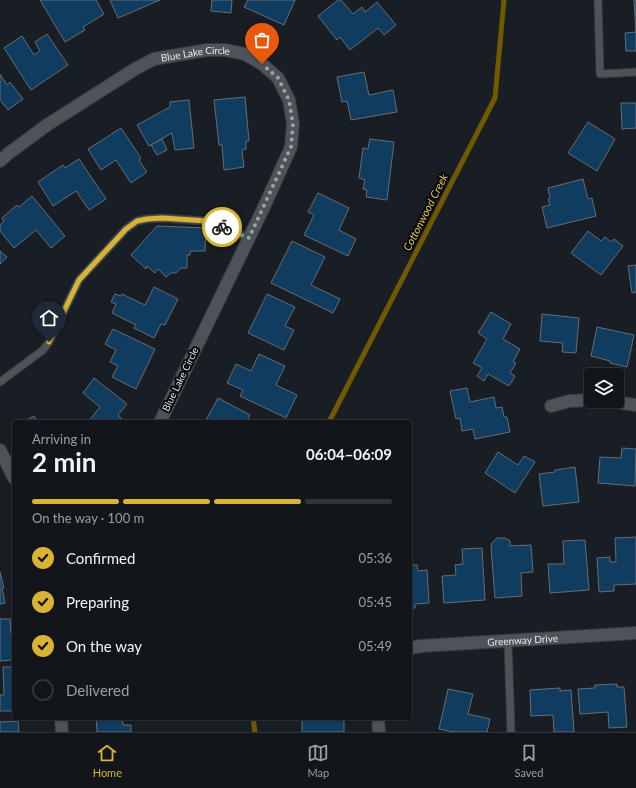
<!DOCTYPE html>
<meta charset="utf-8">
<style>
:root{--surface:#12161b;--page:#1b1f24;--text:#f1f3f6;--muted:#9c9fa3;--line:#31353a;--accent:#d9b334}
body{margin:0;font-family:Lato,sans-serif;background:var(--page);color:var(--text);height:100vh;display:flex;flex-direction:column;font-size:15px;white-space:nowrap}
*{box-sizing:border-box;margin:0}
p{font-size:13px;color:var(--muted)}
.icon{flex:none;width:22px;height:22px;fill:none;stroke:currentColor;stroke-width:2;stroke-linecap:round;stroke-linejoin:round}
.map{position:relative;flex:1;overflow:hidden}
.sheet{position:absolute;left:12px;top:420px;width:400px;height:300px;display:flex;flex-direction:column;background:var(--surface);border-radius:4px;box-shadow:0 1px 3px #0004,0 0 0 1px var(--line)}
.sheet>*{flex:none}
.fabs{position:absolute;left:584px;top:368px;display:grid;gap:8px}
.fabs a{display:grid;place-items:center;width:40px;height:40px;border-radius:4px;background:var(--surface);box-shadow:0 1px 3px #0004,0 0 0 1px var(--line);font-size:20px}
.pin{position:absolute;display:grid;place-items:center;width:34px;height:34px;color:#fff;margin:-41px -17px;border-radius:50% 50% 50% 0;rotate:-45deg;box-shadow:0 0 4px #0007}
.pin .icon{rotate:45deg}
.courier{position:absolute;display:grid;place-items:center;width:40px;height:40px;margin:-20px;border:3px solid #d9b334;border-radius:50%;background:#fff;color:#222;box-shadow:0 1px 5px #0007}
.summary em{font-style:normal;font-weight:700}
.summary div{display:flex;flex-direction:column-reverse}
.summary{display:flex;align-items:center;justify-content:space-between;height:68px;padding:0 20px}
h1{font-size:26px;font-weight:700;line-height:30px}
.bar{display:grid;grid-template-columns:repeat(4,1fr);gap:6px 4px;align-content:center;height:48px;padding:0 20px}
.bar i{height:5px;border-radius:3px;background:var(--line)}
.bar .active{background:var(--accent)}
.bar p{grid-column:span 4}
ol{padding:0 20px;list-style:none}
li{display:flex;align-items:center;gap:12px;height:44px}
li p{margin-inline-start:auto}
li .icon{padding:4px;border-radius:50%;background:var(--accent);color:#111;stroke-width:4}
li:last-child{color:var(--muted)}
li i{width:22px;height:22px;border:2px solid var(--line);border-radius:50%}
.tabs{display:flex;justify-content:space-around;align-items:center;height:56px;border-top:1px solid var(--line);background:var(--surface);font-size:11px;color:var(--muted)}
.tabs a{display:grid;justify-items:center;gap:2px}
.tabs .active{color:var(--accent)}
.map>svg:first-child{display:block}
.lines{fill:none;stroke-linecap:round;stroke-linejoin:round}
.stream{stroke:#705900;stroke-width:5}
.building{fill:#103c5f;stroke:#666d74}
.service-casing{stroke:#353a3e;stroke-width:9}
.minor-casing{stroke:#353a3e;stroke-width:14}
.service{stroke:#4c5359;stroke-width:7}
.minor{stroke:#4c5359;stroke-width:12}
.done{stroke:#9da2a7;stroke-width:4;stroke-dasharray:0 7.2}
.route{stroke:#d9b334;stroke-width:5}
.labels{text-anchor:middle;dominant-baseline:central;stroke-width:4;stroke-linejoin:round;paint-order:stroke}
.street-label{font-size:10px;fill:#e4e9ed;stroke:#06080a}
.water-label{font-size:11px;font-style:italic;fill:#e2c05a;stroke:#06080a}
</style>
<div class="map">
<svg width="636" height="732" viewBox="0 0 636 732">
<rect width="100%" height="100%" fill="#181e24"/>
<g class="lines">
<path class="stream" d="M 329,422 L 495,98 L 504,0
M 253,718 L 255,732"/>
</g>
<path class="building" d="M 40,0 L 96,0 L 104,14 L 83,27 L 85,30 L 65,42 Z
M 110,0 L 160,0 L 118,18 Z
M 212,0 L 232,0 L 231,13 L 211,11 Z
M 248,0 L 295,0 L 284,25 L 244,7 Z
M 338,0 L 341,0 L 353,14 L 362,7 L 365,12 L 377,2 L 396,25 L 384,35 L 378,28 L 350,50 L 340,37 L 337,40 L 318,16 Z
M 634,0 L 636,0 L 636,51 L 626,51 L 625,33 L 636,32 Z
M 47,34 L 68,65 L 31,90 L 4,48 L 22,36 L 34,55 L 40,51 L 35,42 Z
M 364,72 L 369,95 L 393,90 L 397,112 L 351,120 L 347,101 L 342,102 L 337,77 Z
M 0,74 L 7,85 L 10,82 L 23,99 L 8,110 L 0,100 Z
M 245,97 L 249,141 L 246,141 L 246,149 L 242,150 L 244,167 L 224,170 L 222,145 L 219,145 L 214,100 Z
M 189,100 L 194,148 L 175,150 L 172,133 L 149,146 L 137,125 L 170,107 L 170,102 Z
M 621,103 L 636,103 L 636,128 L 622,129 Z
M 588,122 L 615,139 L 597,171 L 568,153 Z
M 121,128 L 141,158 L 139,160 L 147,172 L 131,183 L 116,160 L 101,170 L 88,149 Z
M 162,139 L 167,150 L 157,155 L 151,145 Z
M 370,139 L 394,142 L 387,200 L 366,197 L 367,190 L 363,189 L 365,180 L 359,178 L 363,148 L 368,149 Z
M 79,159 L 106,199 L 89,210 L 76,191 L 53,206 L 38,182 L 63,165 L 65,168 Z
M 583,179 L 588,199 L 592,198 L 596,216 L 547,228 L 542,207 L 550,205 L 548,199 L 550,198 L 548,188 Z
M 318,193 L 349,208 L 339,230 L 356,239 L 348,256 L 304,235 L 314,215 L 308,212 Z
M 32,196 L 65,236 L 51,248 L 36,230 L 14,248 L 0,231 L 0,225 L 4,221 L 2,218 L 17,205 L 19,207 Z
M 157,226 L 206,228 L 205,251 L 190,251 L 190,255 L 187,255 L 187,268 L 181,268 L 176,273 L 171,273 L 166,277 L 158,269 L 155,273 L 147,266 L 146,269 L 131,255 Z
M 588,231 L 601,241 L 605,237 L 611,242 L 614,239 L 623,246 L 601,275 L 571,253 Z
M 292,241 L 325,257 L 311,285 L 340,299 L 333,313 L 271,283 Z
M 0,251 L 7,257 L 0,264 Z
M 636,265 L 636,292 L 632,293 L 628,266 Z
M 154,287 L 178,299 L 165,325 L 161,324 L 154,338 L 134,328 L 136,325 L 112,313 L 116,304 L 111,302 L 115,294 L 121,296 L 122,294 L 145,305 Z
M 267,294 L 295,307 L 285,326 L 294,330 L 284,350 L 248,333 Z
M 491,312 L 511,324 L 503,339 L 520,349 L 513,362 L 516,363 L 510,373 L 515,376 L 509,386 L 488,374 L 484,381 L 477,376 L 482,368 L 473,363 L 487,339 L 478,333 Z
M 542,314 L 579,318 L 576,353 L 562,352 L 563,343 L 540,341 Z
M 597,327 L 634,335 L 627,367 L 610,363 L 610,361 L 591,356 Z
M 113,329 L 155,349 L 136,389 L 112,377 L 118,366 L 110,362 L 116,350 L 105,344 Z
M 259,354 L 285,366 L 276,385 L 297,395 L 286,418 L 240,396 L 243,390 L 227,383 L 236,364 L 251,371 Z
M 94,378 L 127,404 L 118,415 L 122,419 L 120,422 L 88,422 L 100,407 L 83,393 Z
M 467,388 L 470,402 L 494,397 L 496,408 L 502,407 L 504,417 L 507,417 L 510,432 L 475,439 L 473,429 L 462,431 L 460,418 L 456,419 L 450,391 Z
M 218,398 L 250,415 L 247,422 L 205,422 Z
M 34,416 L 37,422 L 23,422 Z
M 622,448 L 636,449 L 635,486 L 598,483 L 600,457 L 621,458 Z
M 498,452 L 518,465 L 524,456 L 535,462 L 515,493 L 485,473 Z
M 575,467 L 579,502 L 543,506 L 539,474 L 555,472 L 555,470 Z
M 636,537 L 636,584 L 614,585 L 614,591 L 599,592 L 597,558 L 610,557 L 610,562 L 616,562 L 615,538 Z
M 497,538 L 505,538 L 510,541 L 510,546 L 531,545 L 533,572 L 521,573 L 522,596 L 495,598 L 491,548 L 492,543 Z
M 585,540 L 589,590 L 550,593 L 548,564 L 564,564 L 563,541 Z
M 482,548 L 485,600 L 444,603 L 442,576 L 456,575 L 455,565 L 463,564 L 462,549 Z
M 410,565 L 417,565 L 418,571 L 427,570 L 429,603 L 415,604 L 415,608 L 410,608 Z
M 0,572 L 4,588 L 2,588 L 5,603 L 0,604 Z
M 0,619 L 10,619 L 11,634 L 14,634 L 14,660 L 0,661 Z
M 3,667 L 14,667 L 14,711 L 0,711 L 0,695 L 4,695 Z
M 617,684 L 617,687 L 624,687 L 627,727 L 609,728 L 608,712 L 580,714 L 578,689 L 595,688 L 595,685 Z
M 560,688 L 560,691 L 571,690 L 574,732 L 554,732 L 553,715 L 531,716 L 530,690 Z
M 448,689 L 473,694 L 468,714 L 490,719 L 487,732 L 454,732 L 439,729 Z
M 96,718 L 122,718 L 123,725 L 131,725 L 131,732 L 97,732 Z
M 302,718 L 344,718 L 344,732 L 302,732 Z
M 18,721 L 19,732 L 0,732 L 0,722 Z"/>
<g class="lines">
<defs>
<path id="service" d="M 598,0 L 600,74 L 636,72
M 0,382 L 43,350 L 49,342 L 79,280 L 126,229 L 137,221 L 147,219 L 162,218 L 207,221 L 249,238
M 508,641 L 511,732"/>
<g id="minor">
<path id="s1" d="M 0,161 L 9,153 L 47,125 L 135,69 L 154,59 L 207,50 L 225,50 L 245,54 L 262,64 L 278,78 L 289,100 L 293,124 L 291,147 L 264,207 L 160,422"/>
<path d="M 609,401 L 636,405"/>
<path d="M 551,406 L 569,401 L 591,400"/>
<path d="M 0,450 L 14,478"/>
<path id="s2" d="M 410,648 L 421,646 L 636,633"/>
<path d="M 61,718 L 62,732"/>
<path d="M 378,718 L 379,732"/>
</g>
</defs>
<use href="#service" class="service-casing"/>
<use href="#minor" class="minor-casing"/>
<use href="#service" class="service"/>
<use href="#minor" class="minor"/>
</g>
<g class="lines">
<path class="done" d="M 222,227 L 249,238 L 291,147 L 293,124 L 289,100 L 278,78 L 262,64"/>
<path class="route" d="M 49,342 L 79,280 L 126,229 L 137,221 L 147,219 L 162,218 L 207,221 L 222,227"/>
</g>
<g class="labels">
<g class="street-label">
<text stroke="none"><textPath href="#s1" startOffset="227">Blue Lake Circle</textPath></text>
<text transform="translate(180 379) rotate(-64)">Blue Lake Circle</text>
<text stroke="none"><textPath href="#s2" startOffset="113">Greenway Drive</textPath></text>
</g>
<g class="water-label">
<text transform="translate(425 212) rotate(-63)">Cottonwood Creek</text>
</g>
</g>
</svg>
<div class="fabs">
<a><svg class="icon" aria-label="layers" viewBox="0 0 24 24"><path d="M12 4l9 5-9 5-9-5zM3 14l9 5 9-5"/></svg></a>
</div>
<div class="pin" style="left:262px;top:64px;background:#ea580c"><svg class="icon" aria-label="bag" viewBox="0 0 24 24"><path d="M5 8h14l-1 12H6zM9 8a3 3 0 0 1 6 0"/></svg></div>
<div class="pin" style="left:49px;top:342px;background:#1f2937"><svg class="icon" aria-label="home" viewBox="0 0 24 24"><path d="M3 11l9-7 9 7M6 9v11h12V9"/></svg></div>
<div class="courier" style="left:222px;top:227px"><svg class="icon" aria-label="bike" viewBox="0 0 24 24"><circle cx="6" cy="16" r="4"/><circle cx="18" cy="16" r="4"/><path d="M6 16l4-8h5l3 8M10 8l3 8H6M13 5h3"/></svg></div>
<section class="sheet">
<div class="summary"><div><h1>2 min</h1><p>Arriving in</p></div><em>06:04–06:09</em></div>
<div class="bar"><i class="active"></i><i class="active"></i><i class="active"></i><i></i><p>On the way · 100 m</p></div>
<ol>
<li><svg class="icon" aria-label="check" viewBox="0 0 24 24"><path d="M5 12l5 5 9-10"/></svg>Confirmed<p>05:36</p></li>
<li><svg class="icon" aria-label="check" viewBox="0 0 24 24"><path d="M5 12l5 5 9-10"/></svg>Preparing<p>05:45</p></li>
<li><svg class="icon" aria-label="check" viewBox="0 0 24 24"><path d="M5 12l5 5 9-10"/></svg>On the way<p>05:49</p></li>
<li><i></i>Delivered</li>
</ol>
</section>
</div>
<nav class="tabs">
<a class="active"><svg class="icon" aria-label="home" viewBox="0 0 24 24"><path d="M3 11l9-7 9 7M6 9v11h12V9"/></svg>Home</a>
<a><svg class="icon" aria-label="map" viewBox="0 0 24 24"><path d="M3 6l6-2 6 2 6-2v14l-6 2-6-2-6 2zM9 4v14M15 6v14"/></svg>Map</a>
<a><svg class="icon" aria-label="saved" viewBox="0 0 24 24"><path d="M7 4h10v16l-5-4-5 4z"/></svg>Saved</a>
</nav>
